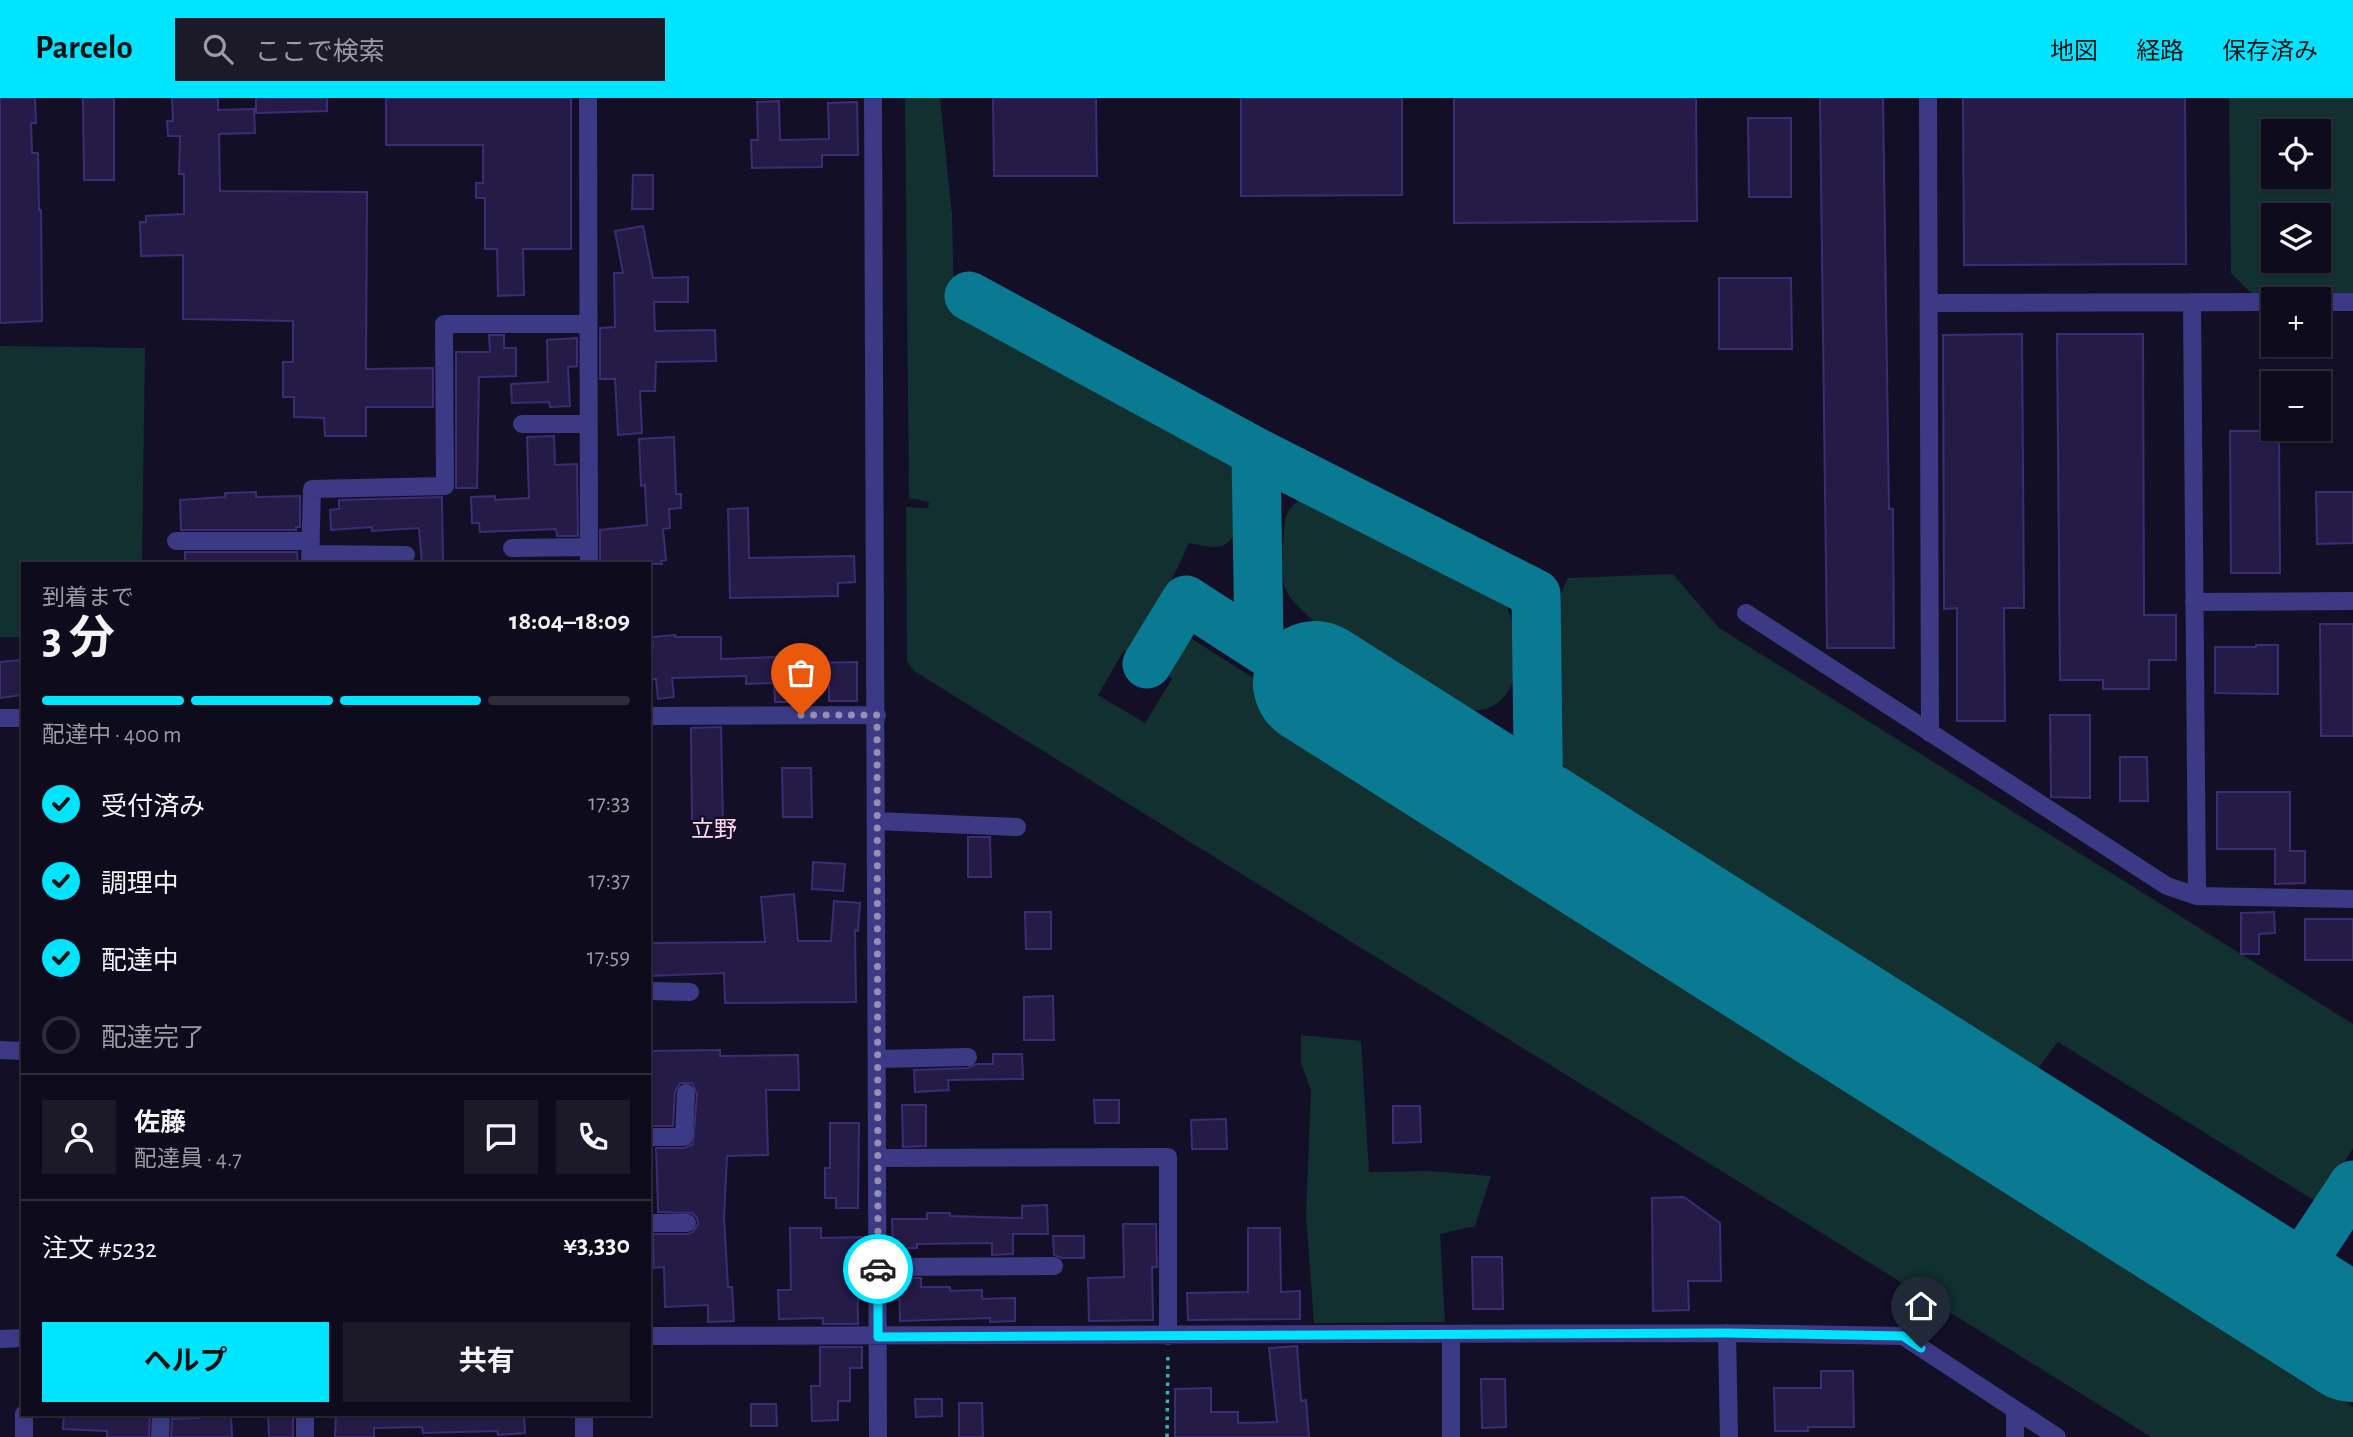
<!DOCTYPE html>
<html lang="ja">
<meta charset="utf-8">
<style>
:root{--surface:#0e0b1c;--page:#1c1929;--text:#f1f3f6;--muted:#9b9ba3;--line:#2e2b3b;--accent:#00e5ff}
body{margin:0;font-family:"Alegreya Sans","Noto Sans JP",sans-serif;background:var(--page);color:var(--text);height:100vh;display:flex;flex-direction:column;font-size:26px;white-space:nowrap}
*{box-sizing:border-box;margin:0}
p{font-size:23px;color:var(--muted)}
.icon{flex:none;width:38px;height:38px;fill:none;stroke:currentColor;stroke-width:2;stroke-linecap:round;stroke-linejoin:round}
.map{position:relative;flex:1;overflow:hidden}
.drawer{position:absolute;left:21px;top:464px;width:630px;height:854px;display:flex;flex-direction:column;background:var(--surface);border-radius:0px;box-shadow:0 2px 5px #0004,0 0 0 2px var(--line)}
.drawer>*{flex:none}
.controls{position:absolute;left:2261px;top:21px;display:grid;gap:14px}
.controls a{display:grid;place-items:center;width:70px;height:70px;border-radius:0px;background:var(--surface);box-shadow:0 2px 5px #0004,0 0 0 2px var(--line);font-size:35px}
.pin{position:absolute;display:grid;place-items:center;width:60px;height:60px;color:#fff;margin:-72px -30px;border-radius:50% 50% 50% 0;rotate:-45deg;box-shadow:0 0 7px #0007}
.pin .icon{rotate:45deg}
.courier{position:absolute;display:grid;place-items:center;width:70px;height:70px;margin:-35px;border:5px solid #00e5ff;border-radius:50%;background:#fff;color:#222;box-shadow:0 2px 9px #0007}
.summary em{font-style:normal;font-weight:700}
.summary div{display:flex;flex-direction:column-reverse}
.summary{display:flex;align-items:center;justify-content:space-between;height:119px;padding:0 21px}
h1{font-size:46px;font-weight:700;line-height:52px}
.bar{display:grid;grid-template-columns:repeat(4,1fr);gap:10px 7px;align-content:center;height:84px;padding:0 21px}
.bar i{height:9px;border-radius:5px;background:var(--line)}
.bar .selected{background:var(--accent)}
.bar p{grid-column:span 4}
.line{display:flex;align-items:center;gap:18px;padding:0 21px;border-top:2px solid var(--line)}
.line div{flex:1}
.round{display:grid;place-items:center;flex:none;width:74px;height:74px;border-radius:0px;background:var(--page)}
ol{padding:0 21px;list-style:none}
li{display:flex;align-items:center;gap:21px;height:77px}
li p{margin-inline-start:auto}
li .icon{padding:7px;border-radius:50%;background:var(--accent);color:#111;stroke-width:4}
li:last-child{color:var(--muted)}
li i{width:38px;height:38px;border:4px solid var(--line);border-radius:50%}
.action{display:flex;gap:14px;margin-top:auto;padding:14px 21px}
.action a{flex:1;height:80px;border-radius:0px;background:var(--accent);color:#111;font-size:28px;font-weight:700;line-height:80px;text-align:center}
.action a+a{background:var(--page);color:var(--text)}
header{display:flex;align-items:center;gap:42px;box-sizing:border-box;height:98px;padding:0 35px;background:var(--accent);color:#111}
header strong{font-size:33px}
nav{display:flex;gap:38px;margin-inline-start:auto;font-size:24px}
.search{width:490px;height:63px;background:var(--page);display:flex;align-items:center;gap:18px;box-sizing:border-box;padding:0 24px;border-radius:0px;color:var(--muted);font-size:26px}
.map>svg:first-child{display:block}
.green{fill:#12302f;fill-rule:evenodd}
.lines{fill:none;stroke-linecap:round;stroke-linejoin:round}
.taxiway{stroke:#0a7a92;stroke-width:49}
.runway{stroke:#0a7a92;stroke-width:124}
.building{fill:#241b47;stroke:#3b2d73;stroke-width:2}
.path{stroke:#2fb8b0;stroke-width:3.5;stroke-dasharray:3.5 5;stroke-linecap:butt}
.minor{stroke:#3d3a85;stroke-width:18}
.done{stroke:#948fb3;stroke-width:7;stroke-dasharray:0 12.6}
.route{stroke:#00e5ff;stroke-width:9}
.labels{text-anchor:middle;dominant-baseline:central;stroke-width:5;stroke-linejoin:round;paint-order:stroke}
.quarter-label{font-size:23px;fill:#ffd6f0;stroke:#130f26}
</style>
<header>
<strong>Parcelo</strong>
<div class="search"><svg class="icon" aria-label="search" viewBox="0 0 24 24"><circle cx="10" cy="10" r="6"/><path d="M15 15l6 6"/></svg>ここで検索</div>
<nav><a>地図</a><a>経路</a><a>保存済み</a></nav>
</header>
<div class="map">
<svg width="2353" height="1339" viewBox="0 0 2353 1339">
<rect width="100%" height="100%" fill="#130f26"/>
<path class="green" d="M 905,0 L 940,0 L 952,117 L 954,207 L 1199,335 C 1211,344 1224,352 1231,366 C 1240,382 1244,434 1227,445 C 1216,453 1201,447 1189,445 L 1156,516 L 1131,556 L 1124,552 L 1098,597 L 1145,625 L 1172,581 L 1168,578 L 1189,539 L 1989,1047 L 1975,1072 L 2353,1309 L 2353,1339 L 2151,1339 L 914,573 L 907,563 L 906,409 L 928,410 L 929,404 L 909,400 Z
M 2229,0 L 2353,0 L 2353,196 L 2251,195 L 2231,175 ZM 2273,33 L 2319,33 L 2319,79 L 2273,79 ZM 2273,117 L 2319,117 L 2319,163 L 2273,163 Z
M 0,248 L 145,250 L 142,465 L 23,466 L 23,539 L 0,539 Z
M 1306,399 L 1324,400 L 1479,480 C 1488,486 1497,492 1503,501 C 1512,515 1513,531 1514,548 C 1515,556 1517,566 1515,574 C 1508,610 1481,619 1450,608 L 1310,520 C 1302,512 1289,501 1285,490 C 1281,481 1283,427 1286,418 C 1290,408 1297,404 1306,399 Z
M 1673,476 L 1719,530 L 2353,926 L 2353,1050 L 2320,1106 L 2058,944 L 2033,977 L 1581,692 L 1563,666 L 1561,654 L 1558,512 L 1560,497 L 1568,480 Z
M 1301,937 L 1361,943 L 1369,1074 L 1431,1073 L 1491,1078 L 1475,1128 L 1440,1136 L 1445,1224 L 1314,1225 L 1306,1117 L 1311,992 L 1301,965 Z"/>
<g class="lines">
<path class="taxiway" d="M 969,198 L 1256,354 L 1536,496 L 1539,727
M 1256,354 L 1259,547
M 1147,566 L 1186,502 L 1315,585
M 2281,1196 L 2353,1087"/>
<path class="runway" d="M 1315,585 L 2353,1242"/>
</g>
<path class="building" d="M 0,0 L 35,0 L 36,25 L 31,25 L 32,55 L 38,55 L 39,112 L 41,112 L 42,223 L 0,225 Z
M 83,0 L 114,0 L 114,82 L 84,82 Z
M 172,0 L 218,0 L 218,12 L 254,11 L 255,35 L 219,36 L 220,93 L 367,94 L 366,271 L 433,270 L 433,309 L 366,309 L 366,338 L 325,338 L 324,320 L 294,319 L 294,299 L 283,299 L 283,264 L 293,264 L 293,223 L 183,221 L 183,157 L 141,158 L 140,124 L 146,124 L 146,118 L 184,116 L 184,76 L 179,76 L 180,38 L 168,38 L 167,23 L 173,23 Z
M 256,0 L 327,0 L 327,13 L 256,15 Z
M 386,0 L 571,0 L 571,151 L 523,151 L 524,197 L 498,198 L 497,151 L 485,151 L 485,100 L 476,100 L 476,85 L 483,85 L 483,47 L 386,47 Z
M 993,0 L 1096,0 L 1097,78 L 994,78 Z
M 1241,0 L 1402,0 L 1402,97 L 1241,98 Z
M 1454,0 L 1696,0 L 1697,123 L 1454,125 Z
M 1820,0 L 1883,0 L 1889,411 L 1893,411 L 1894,550 L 1827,550 Z
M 1963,0 L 2185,0 L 2186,166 L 1964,167 Z
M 779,3 L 780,42 L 829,41 L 828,5 L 857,4 L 858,57 L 822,57 L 822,69 L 752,70 L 751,42 L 758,42 L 757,4 Z
M 1748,20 L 1791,20 L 1791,99 L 1749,99 Z
M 633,77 L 653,77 L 653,111 L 632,111 Z
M 643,128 L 653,180 L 688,179 L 688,204 L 654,204 L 655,233 L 715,232 L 716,263 L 656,264 L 655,293 L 640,293 L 642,335 L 618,337 L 615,281 L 600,281 L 600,230 L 615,229 L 614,175 L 623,175 L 615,133 Z
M 1719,180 L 1791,180 L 1792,251 L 1719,251 Z
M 2022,236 L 2024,510 L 2004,510 L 2005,623 L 1957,623 L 1957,510 L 1944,511 L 1943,237 Z
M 2057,236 L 2143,236 L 2144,517 L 2176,517 L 2176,562 L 2149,562 L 2149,591 L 2103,591 L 2103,582 L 2060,582 Z
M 489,237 L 504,237 L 504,250 L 516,250 L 516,278 L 479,279 L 477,390 L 456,390 L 456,254 L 490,254 Z
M 577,240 L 577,268 L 568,269 L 570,308 L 550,309 L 549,304 L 512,305 L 511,286 L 548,284 L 547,242 Z
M 2230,333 L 2279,333 L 2280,475 L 2231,475 Z
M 554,338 L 555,367 L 577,366 L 578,438 L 557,438 L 556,431 L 480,434 L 479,425 L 472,425 L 471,399 L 495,398 L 495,402 L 529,400 L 527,339 Z
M 674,339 L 676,396 L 681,396 L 681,410 L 669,411 L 670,430 L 663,431 L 666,462 L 661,463 L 662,466 L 600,466 L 600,432 L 647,427 L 645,387 L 641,388 L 639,341 Z
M 256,394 L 256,399 L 300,398 L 300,429 L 296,429 L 296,432 L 181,432 L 180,402 L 225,399 L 225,395 Z
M 2316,394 L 2353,394 L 2353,445 L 2317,446 Z
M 442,399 L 443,466 L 422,466 L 419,430 L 372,433 L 372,429 L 331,432 L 330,412 L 339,411 L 339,402 Z
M 748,410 L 749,460 L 854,458 L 855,484 L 838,485 L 838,498 L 730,500 L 728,411 Z
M 185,454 L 297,454 L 298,466 L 185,466 Z
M 2320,526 L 2353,526 L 2353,638 L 2321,638 Z
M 675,537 L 675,539 L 721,539 L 721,561 L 808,558 L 808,565 L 857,564 L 857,603 L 829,603 L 829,588 L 796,589 L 796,604 L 775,604 L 774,585 L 746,586 L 746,578 L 672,580 L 674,599 L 658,601 L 656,581 L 652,581 L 649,551 L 653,550 L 652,539 Z
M 2256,547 L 2278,547 L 2278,596 L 2215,595 L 2215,549 L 2256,549 Z
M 20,562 L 23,597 L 0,600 L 0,564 Z
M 2050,617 L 2090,617 L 2090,700 L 2051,699 Z
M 721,629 L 723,726 L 692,727 L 691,630 Z
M 2120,659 L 2147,659 L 2148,703 L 2120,703 Z
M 782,670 L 811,670 L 812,719 L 783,719 Z
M 2217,694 L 2290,694 L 2290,753 L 2305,753 L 2305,785 L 2275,786 L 2275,751 L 2217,751 Z
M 968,739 L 990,739 L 991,779 L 968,779 Z
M 813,764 L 845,766 L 843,793 L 812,791 Z
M 794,796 L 798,843 L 831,843 L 834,803 L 860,805 L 858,833 L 855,832 L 856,904 L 725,905 L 724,875 L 649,878 L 649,845 L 765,844 L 761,799 Z
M 1025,814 L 1051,814 L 1051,851 L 1026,851 Z
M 2274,814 L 2275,835 L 2259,836 L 2259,856 L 2241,856 L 2241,815 Z
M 2305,821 L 2353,821 L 2353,862 L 2305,862 Z
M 1053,898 L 1054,942 L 1024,942 L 1024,899 Z
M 720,952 L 720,958 L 798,957 L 799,992 L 766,992 L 768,1057 L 727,1058 L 724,1120 L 728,1189 L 732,1189 L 734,1223 L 708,1224 L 708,1207 L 665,1209 L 664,1169 L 654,1170 L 653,1136 L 688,1136 L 693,1134 L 698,1126 L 697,1120 L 692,1115 L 658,1114 L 656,1050 L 685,1050 L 693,1046 L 697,996 L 692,985 L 680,985 L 675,994 L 673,1028 L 649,1028 L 649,953 Z
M 993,956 L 1022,956 L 1023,981 L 948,982 L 949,992 L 915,994 L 914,972 L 968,970 L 976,966 L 993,966 Z
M 1094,1002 L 1119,1002 L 1119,1025 L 1095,1025 Z
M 902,1007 L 926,1007 L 926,1048 L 903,1049 Z
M 1393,1008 L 1420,1008 L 1421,1044 L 1393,1045 Z
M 1226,1021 L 1227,1051 L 1192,1051 L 1191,1022 Z
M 830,1025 L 859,1025 L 858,1110 L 836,1110 L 836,1100 L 825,1100 L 825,1070 L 830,1070 Z
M 1684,1099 L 1720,1125 L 1721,1183 L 1688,1183 L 1689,1212 L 1653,1213 L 1652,1100 Z
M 1047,1107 L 1048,1136 L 1013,1136 L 1013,1156 L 992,1157 L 992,1145 L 917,1146 L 917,1150 L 893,1151 L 892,1121 L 927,1121 L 927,1115 L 950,1115 L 950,1118 L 1022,1120 L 1022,1108 Z
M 1123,1126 L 1156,1126 L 1157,1169 L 1152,1169 L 1153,1222 L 1089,1223 L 1088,1180 L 1124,1179 Z
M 790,1130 L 821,1130 L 821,1140 L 862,1139 L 863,1165 L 857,1165 L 858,1226 L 823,1226 L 823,1220 L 779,1221 L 778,1192 L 791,1192 Z
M 1248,1130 L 1280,1130 L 1281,1194 L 1300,1193 L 1300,1221 L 1188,1222 L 1187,1195 L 1248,1194 Z
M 1053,1138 L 1084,1138 L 1084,1160 L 1062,1160 L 1054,1157 Z
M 1472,1159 L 1502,1159 L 1503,1211 L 1473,1211 Z
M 899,1180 L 921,1180 L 921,1189 L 950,1189 L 950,1193 L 982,1192 L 982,1201 L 1015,1200 L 1015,1223 L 990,1224 L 990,1220 L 900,1223 Z
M 1297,1248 L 1301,1303 L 1306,1302 L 1309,1339 L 1175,1339 L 1175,1291 L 1211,1290 L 1211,1314 L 1238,1314 L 1238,1325 L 1277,1324 L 1269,1250 Z
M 820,1249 L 862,1249 L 862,1270 L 850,1270 L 850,1303 L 838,1303 L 838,1322 L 812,1323 L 811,1288 L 820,1288 Z
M 1821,1273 L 1853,1273 L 1854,1329 L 1808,1329 L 1808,1333 L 1775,1333 L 1774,1290 L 1821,1290 Z
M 1481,1281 L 1505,1281 L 1506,1329 L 1482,1330 Z
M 915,1301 L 942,1301 L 942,1318 L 916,1319 Z
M 959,1305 L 982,1305 L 983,1339 L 959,1339 Z
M 751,1306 L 776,1306 L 777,1328 L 751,1328 Z
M 64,1316 L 150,1316 L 149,1339 L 107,1339 L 107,1333 L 63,1331 Z
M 199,1316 L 231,1316 L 232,1339 L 171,1339 L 172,1321 L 199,1320 Z
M 268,1316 L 293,1316 L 293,1339 L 269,1339 Z
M 336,1316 L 524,1316 L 525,1335 L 498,1337 L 497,1333 L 423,1335 L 422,1329 L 374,1330 L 374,1339 L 335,1339 Z"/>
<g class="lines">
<path class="path" d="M 1167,1339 L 1168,1254"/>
<path class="minor" d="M 588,0 L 589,466
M 873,0 L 878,1339
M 1928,0 L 1930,635
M 2192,204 L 2197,798
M 2319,204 L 2353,204
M 1930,205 L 2273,204
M 522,326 L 588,326
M 176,443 L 311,443
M 512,450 L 589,449
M 310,456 L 406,457
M 310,466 L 312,391 L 445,388 L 444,226 L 588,226
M 2194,504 L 2353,503
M 1746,515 L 2167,788 L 2197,798 L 2353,801
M 649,618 L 877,617
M 0,620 L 23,620
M 876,723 L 1017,729
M 649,893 L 690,894
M 0,952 L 23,953
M 877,961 L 968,959
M 649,1039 L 684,1039 L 686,995
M 877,1060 L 1168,1059 L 1168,1238
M 649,1125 L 687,1125
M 878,1169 L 1054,1168
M 1727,1235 L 1729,1339
M 1451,1237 L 1451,1339
M 649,1238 L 1727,1235 L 1903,1238 L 2057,1339
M 0,1241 L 23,1240
M 2015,1312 L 2015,1339
M 584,1316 L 584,1339
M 24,1339 L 24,1316
M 160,1339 L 161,1316
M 305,1339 L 305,1316"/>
</g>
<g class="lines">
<path class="done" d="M 801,617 L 877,617 L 878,1171"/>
<path class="route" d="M 878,1171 L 878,1239 L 1727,1235 L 1903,1238 L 1921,1250"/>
</g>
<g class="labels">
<g class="quarter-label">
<text x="714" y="732">立野</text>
</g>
</g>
</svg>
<div class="controls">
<a><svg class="icon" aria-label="locate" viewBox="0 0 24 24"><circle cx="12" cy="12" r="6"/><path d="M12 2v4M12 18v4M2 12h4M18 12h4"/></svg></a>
<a><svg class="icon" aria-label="layers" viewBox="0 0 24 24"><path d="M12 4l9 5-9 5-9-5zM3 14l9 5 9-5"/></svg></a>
<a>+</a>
<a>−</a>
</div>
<div class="pin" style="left:801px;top:617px;background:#ea580c"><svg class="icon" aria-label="bag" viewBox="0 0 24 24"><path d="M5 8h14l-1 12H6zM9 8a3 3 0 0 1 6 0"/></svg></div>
<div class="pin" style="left:1921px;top:1250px;background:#1f2937"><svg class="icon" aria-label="home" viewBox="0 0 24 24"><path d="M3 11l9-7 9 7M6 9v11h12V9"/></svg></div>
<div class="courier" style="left:878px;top:1171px"><svg class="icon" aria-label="car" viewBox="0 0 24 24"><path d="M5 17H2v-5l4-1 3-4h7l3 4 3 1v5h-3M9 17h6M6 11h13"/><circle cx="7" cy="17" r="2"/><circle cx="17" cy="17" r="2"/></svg></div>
<section class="drawer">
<div class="summary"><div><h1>3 分</h1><p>到着まで</p></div><em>18:04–18:09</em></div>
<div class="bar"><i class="selected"></i><i class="selected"></i><i class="selected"></i><i></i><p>配達中 · 400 m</p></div>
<ol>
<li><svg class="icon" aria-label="check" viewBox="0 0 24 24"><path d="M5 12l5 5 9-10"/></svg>受付済み<p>17:33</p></li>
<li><svg class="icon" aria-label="check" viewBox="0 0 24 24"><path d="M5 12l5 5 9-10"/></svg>調理中<p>17:37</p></li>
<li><svg class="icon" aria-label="check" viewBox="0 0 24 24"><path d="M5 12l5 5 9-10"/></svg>配達中<p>17:59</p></li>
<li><i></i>配達完了</li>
</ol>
<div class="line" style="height:126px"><a class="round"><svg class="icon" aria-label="person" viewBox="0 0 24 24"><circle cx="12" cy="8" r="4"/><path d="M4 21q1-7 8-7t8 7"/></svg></a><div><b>佐藤</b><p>配達員 · 4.7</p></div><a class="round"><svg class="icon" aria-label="chat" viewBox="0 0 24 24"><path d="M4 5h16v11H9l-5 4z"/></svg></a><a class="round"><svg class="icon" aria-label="phone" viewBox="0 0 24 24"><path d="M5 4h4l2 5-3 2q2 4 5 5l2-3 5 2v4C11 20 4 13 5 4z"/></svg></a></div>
<div class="line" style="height:91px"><div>注文 #5232</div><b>¥3,330</b></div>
<div class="action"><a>ヘルプ</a><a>共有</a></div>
</section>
</div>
